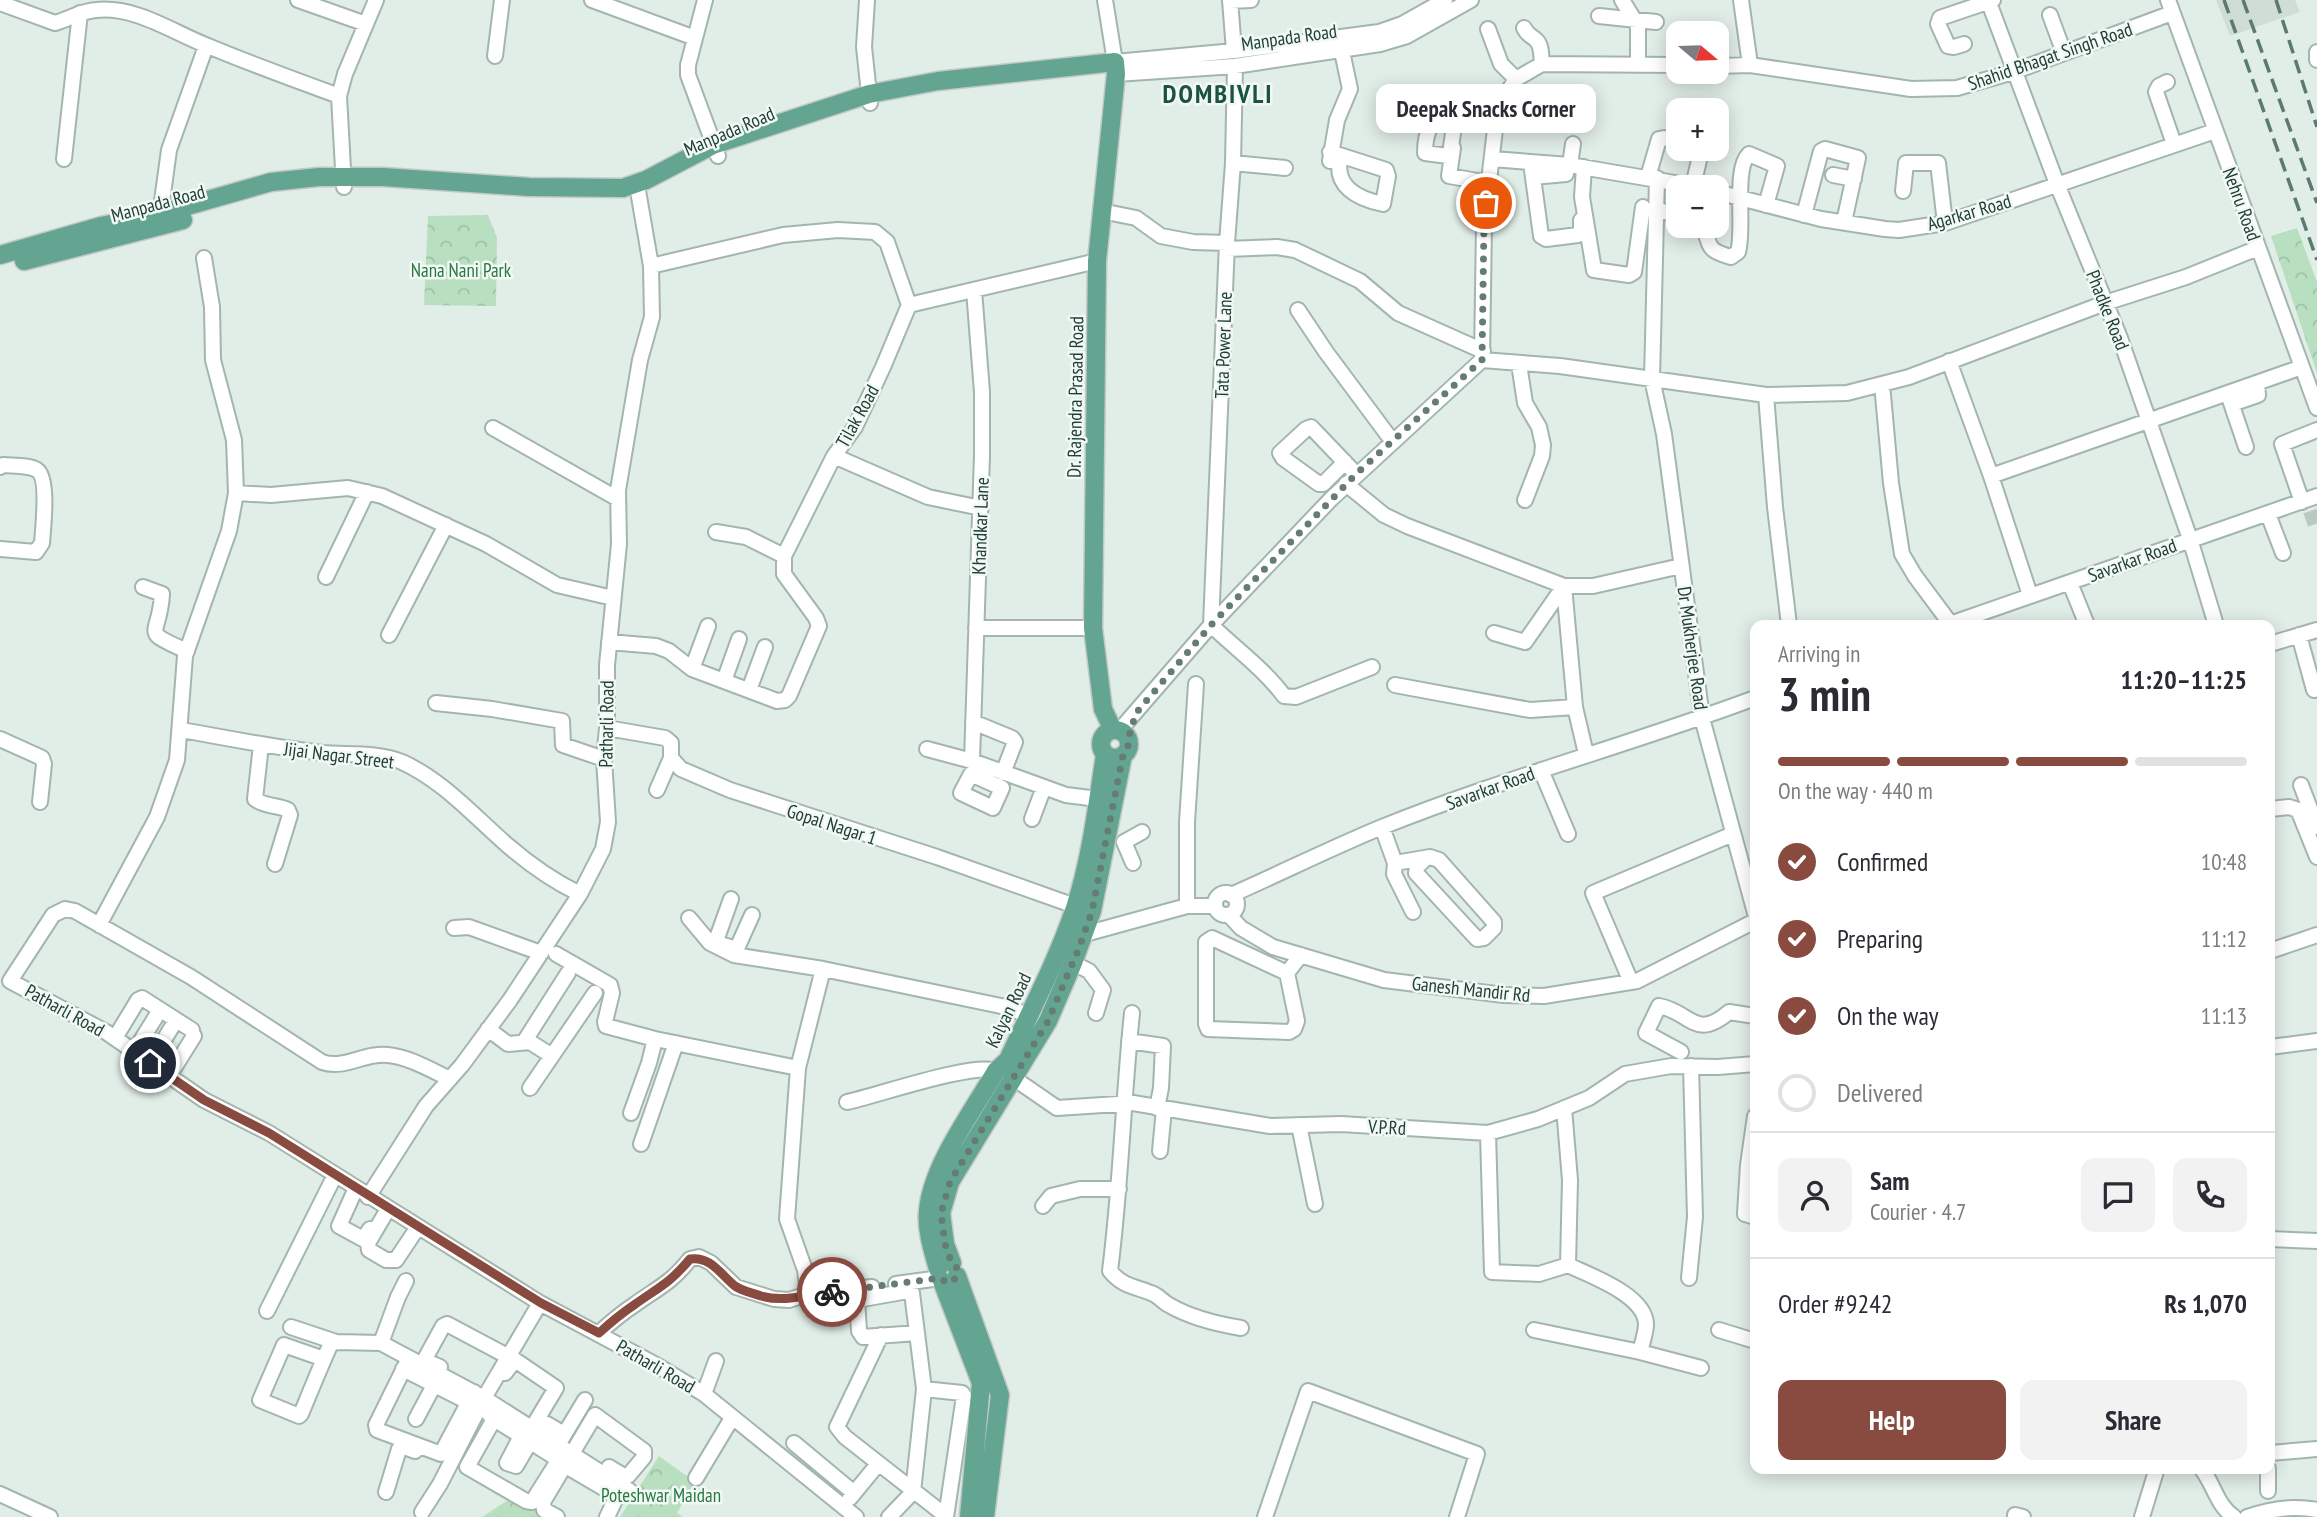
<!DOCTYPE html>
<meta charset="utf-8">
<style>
:root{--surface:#fff;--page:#f2f2f3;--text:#2b2b33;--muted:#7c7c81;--line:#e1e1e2;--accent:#894a40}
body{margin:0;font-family:"PT Sans Narrow",sans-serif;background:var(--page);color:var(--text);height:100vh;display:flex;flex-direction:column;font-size:26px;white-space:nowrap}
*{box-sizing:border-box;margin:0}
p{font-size:23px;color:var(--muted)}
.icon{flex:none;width:38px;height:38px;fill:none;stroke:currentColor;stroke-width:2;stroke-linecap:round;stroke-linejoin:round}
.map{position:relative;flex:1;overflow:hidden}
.sheet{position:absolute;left:1750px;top:620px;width:525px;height:854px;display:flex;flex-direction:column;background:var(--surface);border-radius:14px;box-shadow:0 4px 18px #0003}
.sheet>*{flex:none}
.needle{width:46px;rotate:109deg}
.tools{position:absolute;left:1666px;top:21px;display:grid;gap:14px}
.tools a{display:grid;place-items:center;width:63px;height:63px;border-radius:14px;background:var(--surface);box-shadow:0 4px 18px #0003;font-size:35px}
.pin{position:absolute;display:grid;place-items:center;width:60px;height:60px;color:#fff;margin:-30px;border:4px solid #fff;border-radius:50%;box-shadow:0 2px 7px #0007}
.courier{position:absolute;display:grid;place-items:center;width:70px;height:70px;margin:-35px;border:5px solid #894a40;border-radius:50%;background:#fff;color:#222;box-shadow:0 2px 9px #0007}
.bubble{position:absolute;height:49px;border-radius:14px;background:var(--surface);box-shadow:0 4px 18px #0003;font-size:23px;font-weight:700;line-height:49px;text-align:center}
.overview em{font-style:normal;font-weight:700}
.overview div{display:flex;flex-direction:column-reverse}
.overview{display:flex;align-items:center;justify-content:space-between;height:119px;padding:0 28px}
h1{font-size:46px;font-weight:700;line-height:52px}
.bar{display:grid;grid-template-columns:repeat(4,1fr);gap:10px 7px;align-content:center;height:84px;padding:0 28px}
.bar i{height:9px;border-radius:5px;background:var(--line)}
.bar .active{background:var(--accent)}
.bar p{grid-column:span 4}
.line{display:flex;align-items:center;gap:18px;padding:0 28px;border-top:2px solid var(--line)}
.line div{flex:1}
.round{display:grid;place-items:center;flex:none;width:74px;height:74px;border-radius:14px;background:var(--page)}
ol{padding:0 28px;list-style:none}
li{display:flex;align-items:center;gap:21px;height:77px}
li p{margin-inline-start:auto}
li .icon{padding:7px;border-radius:50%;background:var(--accent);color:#fff;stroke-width:4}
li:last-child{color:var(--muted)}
li i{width:38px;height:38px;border:4px solid var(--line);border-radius:50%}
.primary-button{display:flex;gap:14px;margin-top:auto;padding:14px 28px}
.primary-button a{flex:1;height:80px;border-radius:14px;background:var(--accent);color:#fff;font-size:28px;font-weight:700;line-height:80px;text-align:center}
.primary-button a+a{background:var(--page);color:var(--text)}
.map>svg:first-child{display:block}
.built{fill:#cfddd6}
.park{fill:url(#park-crowns)}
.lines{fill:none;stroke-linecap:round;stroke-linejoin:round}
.minor-tunnel{stroke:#bacac3;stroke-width:14;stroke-dasharray:14 7;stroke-linecap:butt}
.minor-casing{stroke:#a3b5ae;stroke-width:18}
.major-casing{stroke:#c1c9c6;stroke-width:21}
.minor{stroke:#fff;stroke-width:14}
.major{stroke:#63a590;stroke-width:18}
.rail{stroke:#5b7a70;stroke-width:3.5;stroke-dasharray:14 7;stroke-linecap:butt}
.done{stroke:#647c73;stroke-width:7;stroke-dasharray:0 12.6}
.route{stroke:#894a40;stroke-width:9}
.labels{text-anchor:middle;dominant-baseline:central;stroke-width:5;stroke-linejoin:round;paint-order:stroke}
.street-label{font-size:19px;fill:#203f35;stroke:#f2f9f5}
.park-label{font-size:19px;fill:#287842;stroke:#f2f9f5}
.district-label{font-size:26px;font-weight:bold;letter-spacing:2px;fill:#1b5242;stroke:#f2f9f5}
</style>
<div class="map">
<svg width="2317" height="1517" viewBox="0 0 2317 1517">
<defs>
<pattern id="park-crowns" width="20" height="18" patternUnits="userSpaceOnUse" patternTransform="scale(1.75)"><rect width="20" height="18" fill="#b9dfc1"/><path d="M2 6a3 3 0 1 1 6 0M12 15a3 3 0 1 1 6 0" fill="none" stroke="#9fc0a6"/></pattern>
</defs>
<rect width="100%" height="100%" fill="#e1ede7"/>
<path class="built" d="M 2216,0 L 2295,0 L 2300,12 L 2230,36 Z"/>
<path class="park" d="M 488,215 L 497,238 L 496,306 L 424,305 L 428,216 Z
M 2297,228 L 2317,282 L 2317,373 L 2271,236 Z
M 659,1456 L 695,1482 L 677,1513 L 683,1517 L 620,1517 Z
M 514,1496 L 548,1517 L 482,1517 Z"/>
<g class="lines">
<path class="minor-tunnel" d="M 2310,511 L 2317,531"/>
<defs>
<path id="minor" d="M 298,0 L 366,24
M 592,0 L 695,38
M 705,0 L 688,65 L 688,75 L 718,156
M 867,0 L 864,47 L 870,103
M 1105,0 L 1115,62 L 1234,51 L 1379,32 L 1402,24 L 1445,0
M 1230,0 L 1234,51
M 1622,0 L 1638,26 L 1638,63
M 1741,0 L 1750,65
M 1988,0 L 2057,184 L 2120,338 L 2190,539 L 2216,625
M 2168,0 L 2317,408
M 1230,1 L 1251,0
M 0,3 L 55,23 C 69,19 81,11 96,10 C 136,6 172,32 208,46 C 251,64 295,80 339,96
M 2050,15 L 2064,53
M 1599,16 L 1656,22
M 1524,28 C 1528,36 1531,35 1536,40 C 1542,45 1541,57 1542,64
M 1488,29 L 1501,64 L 1516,79
M 1964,44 L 1954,47 L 1948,46 L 1938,24 L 1940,18 L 1993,0
M 2317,52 L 2317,60
M 495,56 L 502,0
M 1235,66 L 1233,163 L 1227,243 L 1211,625 C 1236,649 1264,669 1284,696 L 1296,697 L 1372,667
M 1717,66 L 1750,65 L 1911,89 L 1957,88 L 2013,72 L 2172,13
M 1116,74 L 1235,66 L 1380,44 L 1407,36 L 1471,0
M 2167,82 L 2159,86 L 2156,92 L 2174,144
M 1455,119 L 1450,154 L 1448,156 L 1425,153 C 1425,138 1428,121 1444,117 L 1495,125
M 1453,148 L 1449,176 L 1489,183
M 1330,152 L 1386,170 L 1388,176 L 1383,204 C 1358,199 1332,186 1341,156
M 64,159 L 80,13
M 1492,159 L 1570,165 L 1698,187
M 1330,161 L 1337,120 L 1350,89 L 1340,42
M 1233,163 L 1285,168
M 1531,163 L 1541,236 L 1546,239 L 1578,235 L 1581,230 L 1581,220
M 1570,165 L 1573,144
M 1584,167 L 1582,197 L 1594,270 L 1629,275 L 1634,272 L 1643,207
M 1833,175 L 1854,179
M 1533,177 L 1566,174
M 1648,177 L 1659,139 L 1664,138 L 1678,142
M 1657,178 L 1652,379 L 1664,434 L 1702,718 L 1755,913
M 1693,186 L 1700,156 L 1698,149
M 344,187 L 339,96 L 345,74 L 376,0
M 1903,191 L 1906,163 L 1938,163 L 1945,223
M 1717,192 L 1821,219 L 1885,229 L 1899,230 L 1945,223 L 2215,131
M 1656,209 L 1678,216
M 1101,211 L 1136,218 L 1161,236 L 1193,242 L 1227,243
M 1804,215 L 1821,151 L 1825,149 L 1858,158 L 1844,222
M 159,223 L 169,150 L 206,46
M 1702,226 C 1713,244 1702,249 1731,257 L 1738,252 C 1745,228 1733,169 1749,154 L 1777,166 L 1766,205
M 1227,249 L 1277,247 L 1295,250 L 1360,281 L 1398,313 L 1483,351
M 651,266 L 783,235 L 838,230 L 875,232 L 887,242 L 909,305
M 1298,310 L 1326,352 L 1393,442
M 1482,360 L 1560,366 L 1766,395 L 1847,393 L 1909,377 L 2105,303 L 2186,277 L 2258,248
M 1482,360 L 1484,223 L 1496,121 L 1503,99 L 1516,79 L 1542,64 L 1678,65
M 1949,361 L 1991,476 L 2030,595
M 1519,364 L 1525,403 L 1539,427 L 1543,445 L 1542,456 L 1525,500
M 1882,384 L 1891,483 L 1902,554 L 1915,576 L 1950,623
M 2228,394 L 2246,447
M 1766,395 L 1775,507 L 1789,625
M 2232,404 L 2258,395 L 2257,383
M 493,428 L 618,499
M 834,456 L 928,497 L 981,508
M 1345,462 L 1323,484 L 1319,484 L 1283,458 L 1280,453 L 1306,429 L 1311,427 L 1314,430 L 1356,474
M 0,467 L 3,465 C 13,466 29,465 37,470 C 49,478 43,529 42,543 L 36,552 L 0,549
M 1991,476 L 2302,367
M 1346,484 L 1384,515 L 1407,526 L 1564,586 L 1593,586 L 1681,566
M 236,493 L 271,495 L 348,488 L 382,496 L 486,544 L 557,585 L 613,598
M 2302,502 L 2282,444 L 2317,430
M 2268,514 L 2283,553
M 716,532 L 746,537 L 784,556
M 326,577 L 367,492
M 2070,583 L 2087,625
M 1564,586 L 1575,707 L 1586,754
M 143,587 L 162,594 C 160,637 138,630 187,651
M 1947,625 L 2317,496
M 976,628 L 1093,628
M 1494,633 L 1525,642 L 1564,586
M 389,635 L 446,525
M 2299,635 L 2314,690
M 609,642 L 656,646 L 669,651 L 692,669 L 777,701 L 785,700 L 789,696 L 819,626 L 816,618 L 784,574 L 784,556 L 834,456 L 855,427 L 883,367 L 909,305 L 1097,261
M 2270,644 L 2317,630
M 692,669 L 708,626
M 724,681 L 739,639
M 1395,685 L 1530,710 L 1575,707
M 749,690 L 765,647
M 436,703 L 492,709 L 562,721 L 563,745 L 604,759
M 973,722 L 1012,738 L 1015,742 L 1003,773
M 607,728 L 665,738 L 671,743 L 671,758 L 681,769 L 730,790 L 937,857 L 1075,906
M 181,730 C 228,738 275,748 323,753 C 348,755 378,752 402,762 C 442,780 473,815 506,844 C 529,864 553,881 580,894
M 1119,731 L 1211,625 L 1331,499 L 1482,360
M 0,739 L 42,758 L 44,764 L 40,802
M 261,745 L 255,799 C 265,807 278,805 288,810 L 290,815 L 275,864
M 927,749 L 972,761 L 1066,795 L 1098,799
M 972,761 L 982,455 L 982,392 L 974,290
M 1541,770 L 1568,834
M 971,774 L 1002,788 L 993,808 L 961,793 Z
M 2301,785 L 2317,827
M 657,790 L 671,758
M 2270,809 L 2289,807 L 2298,810 L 2317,857
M 1032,819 L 1044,787
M 1382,827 L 1395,863 L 1394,874 L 1413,912
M 1133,863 L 1124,842 L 1142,832
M 1395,863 L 1430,857 L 1439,860 L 1494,922 L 1494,928 L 1484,938 L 1477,939 L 1416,873 L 1417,867 L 1426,858
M1215 904a11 11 0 1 1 22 0a11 11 0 1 1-22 0Z
M 1231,895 C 1281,873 1331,848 1382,827 C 1504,778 1632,744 1755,698
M 1187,906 L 1187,822 L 1196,684
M 1229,915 L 1241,928 L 1273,947 L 1384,980 L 1504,995 L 1544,996 L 1637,981 L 1755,921
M 689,918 L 710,943 L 734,955 L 823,969 L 1001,1006 L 1029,1015
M 99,925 L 157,817 L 177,760 L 185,656 L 229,531 L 236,493 L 234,440 L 213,360 L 212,307 L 204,258
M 454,928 L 469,927 L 541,953
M 1085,934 L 1187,906 L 1215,906
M 730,947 L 720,944 L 717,938 L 731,899
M 2270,951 L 2317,935
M 556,954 L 610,985 L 612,993 L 605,1022 L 606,1026 L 655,1039 L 798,1068
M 734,955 L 752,915
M 1073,963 L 1089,971 L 1103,990 L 1096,1013
M 1287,973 L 1212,938 L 1206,942 L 1206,1024 L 1208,1029 L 1289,1032 L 1294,1029 L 1297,1021 L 1287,973 L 1301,955
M 1631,982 L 1593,893 L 1733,834
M 1132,1013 C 1123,1099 1121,1185 1110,1271 C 1122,1286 1134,1286 1151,1293 C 1158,1295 1163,1302 1169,1305 C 1191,1318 1217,1324 1241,1328
M 488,1029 L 508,1044 L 530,1042 L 552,1056
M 115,1038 L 138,1000 L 142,998 L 192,1030
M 1129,1041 L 1163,1046 L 1161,1088 L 1157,1108
M 524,1042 L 568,973
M 2270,1047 L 2317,1041
M 134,1052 L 160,1010
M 1681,1052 L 1646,1033 L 1659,1006 C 1691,1012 1695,1041 1729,1012 L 1755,1016
M 150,1063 L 176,1020
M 169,1076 L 194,1036
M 450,1079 C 431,1070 409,1057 388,1055 C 365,1052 344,1070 322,1062 L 191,977 L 75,911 L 65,909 L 53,915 L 10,981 L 106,1032 L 204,1100 L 269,1133 L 540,1303 L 658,1366 L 704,1394 L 856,1517
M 1015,1079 L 1057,1108 L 1133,1103 L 1270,1126 L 1341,1124 L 1488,1133 L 1538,1119 L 1589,1098 L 1625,1074 L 1671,1066 L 1718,1067 L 1755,1064
M 530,1088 L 595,993
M 847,1102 C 876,1096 973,1062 996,1071
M 1564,1108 L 1570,1180 L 1568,1265 C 1591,1276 1645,1295 1646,1324 C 1646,1333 1642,1343 1640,1352
M 631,1113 L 649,1063 L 655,1039
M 1755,1116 L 1748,1165 L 1745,1214 L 1755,1217
M 1299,1125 L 1315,1204
M 1488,1133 L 1492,1272 L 1539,1274 L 1568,1265
M 641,1144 L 676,1043
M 1160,1151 L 1164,1109
M 356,1188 L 339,1226 L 363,1239 L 370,1229
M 368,1197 L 426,1106 L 462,1065 L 510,1000 L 580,894 L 603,849 L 608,822 L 604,759 L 607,728 L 607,665 L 619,544 L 618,490 L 640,360 L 652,317 L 651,266 L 637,185
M 1043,1206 L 1051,1196 L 1080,1189 L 1119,1189
M 388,1209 L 368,1243 L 369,1250 L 386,1260 L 396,1260 L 418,1227
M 2270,1239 L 2317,1241
M 1689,1278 L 1695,1217 L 1691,1066
M 896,1284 L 940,1278
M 808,1294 L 805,1270 L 787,1219 L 798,1068 L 823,969
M 267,1311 L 335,1175
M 291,1327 L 336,1342 L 381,1343 L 484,1398 L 630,1491
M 1534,1330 L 1640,1352 L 1701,1368
M 1719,1330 L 1755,1341
M 599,1333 C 610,1323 622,1313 634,1305 C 659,1287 670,1284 690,1259 L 699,1257 L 711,1263 L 736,1287 L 774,1299 L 789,1300 L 808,1294 L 872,1287
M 881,1335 L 837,1427 L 845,1437 L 946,1516
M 381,1343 L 398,1297 L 406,1281
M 409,1358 L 376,1425 L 377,1430 L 441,1454 L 474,1392
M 324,1359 L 284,1345 L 260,1400 L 299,1416 L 301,1414 C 311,1390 321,1365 332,1341
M 440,1367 L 428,1362 L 426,1357 L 443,1326 L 447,1324 L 509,1357
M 403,1369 L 468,1402
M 505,1373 L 515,1360 L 556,1388 L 532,1428
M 924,1389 L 962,1393 L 964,1396 L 946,1517
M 704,1394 L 716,1361
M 484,1398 L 488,1413 L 494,1419 L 556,1458 L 556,1464 L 532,1502 L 526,1501 L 467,1467 L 494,1419
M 416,1419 L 439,1376
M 547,1424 L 564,1434
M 521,1436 L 507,1463 L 516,1466 L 530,1442
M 794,1443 L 854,1493
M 558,1445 L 585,1400
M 2270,1453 L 2317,1449
M 564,1465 L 617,1496 L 607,1517
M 2201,1468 C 2214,1484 2217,1506 2234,1517
M 696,1478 L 732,1418
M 2268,1491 L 2268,1468
M 386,1492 L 399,1449 L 404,1447 L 415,1451
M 0,1494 L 50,1517
M 850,1498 L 878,1464
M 422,1512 L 440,1484 L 484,1398 L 540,1303
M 2015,1515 L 2023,1517
M 557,1517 L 544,1510 L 543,1502 L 595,1415 L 644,1451 L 644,1457 L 628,1476 L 624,1476 L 609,1467
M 889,1517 L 913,1492 L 924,1389 L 912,1293 L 908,1291 L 857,1300 L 859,1331 L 863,1337 L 917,1333
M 1265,1517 L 1308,1391 L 1477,1454 L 1457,1517
M 2142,1517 L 2157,1468
M 2247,1517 C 2270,1509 2293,1505 2317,1510"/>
<path id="major" d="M 0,255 L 101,226 L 159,214 L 271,182 L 319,177 L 383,177 L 529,187 L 623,188 L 646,180 L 713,145 L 869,94 L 938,81 L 1115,62 L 1116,74 L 1097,261 L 1093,628 L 1103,709 L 1113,730
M 24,261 L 183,220
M1101 744a14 14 0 1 1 28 0a14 14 0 1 1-28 0Z
M 952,1263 L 945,1244 L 941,1213 L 950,1182 L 1048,1021 L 1073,963 L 1092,911 L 1123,755
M 938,1269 C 933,1251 926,1230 928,1211 C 932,1165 973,1111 996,1071 L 1008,1060 C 1031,1010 1057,961 1075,908 C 1091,859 1097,806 1105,755
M 957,1276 L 1000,1395 L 985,1517
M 942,1281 L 981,1383 L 969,1517"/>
</defs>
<use href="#minor" class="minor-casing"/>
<use href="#major" class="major-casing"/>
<use href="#minor" class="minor"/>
<use href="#major" class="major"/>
<path class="rail" d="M 2224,0 L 2317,260
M 2243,0 L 2317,203
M 2276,0 L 2317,127"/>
</g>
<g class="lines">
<path class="done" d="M 832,1292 L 940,1278 L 948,1283 L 956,1278 L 957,1268 L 952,1264 L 945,1244 L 941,1213 L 950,1182 L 1048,1021 L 1079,948 L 1092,911 L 1123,755 L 1128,747 L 1128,739 L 1136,713 L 1211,625 L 1356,474 L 1482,360 L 1484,223 L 1486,203"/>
<path class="route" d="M 150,1063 L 204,1100 L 269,1133 L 541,1303 L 599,1333 C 610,1323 622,1313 634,1305 C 659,1287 669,1284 690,1259 C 711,1256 720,1274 735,1286 C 742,1291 753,1293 761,1296 C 786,1303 808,1294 832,1292"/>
</g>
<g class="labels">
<g class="street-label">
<text transform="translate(1289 37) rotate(-8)">Manpada Road</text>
<text transform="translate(2050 56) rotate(-19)">Shahid Bhagat Singh Road</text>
<text transform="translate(729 131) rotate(-23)">Manpada Road</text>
<text transform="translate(158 203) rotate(-15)">Manpada Road</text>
<text transform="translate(2242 204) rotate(70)">Nehru Road</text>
<text transform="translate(1969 212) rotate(-16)">Agarkar Road</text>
<text transform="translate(2108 310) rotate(68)">Phadke Road</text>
<text transform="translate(1223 345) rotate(-88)">Tata Power Lane</text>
<text transform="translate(1075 397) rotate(-89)">Dr. Rajendra Prasad Road</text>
<text transform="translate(857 416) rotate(-61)">Tilak Road</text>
<text transform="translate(980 526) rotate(-88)">Khandkar Lane</text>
<text transform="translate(2132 560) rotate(-20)">Savarkar Road</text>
<text transform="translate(1693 648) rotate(82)">Dr Mukherjee Road</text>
<text transform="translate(606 724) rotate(-89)">Patharli Road</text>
<text transform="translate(339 755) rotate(7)">Jijai Nagar Street</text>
<text transform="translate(1490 788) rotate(-20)">Savarkar Road</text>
<text transform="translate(832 824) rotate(18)">Gopal Nagar 1</text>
<text transform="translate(1471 989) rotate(6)">Ganesh Mandir Rd</text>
<text transform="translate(65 1010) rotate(29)">Patharli Road</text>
<text transform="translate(1008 1010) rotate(-64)">Kalyan Road</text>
<text transform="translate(1387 1127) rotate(3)">V.P.Rd</text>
<text transform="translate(656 1366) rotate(30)">Patharli Road</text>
</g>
<g class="park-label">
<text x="461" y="270">Nana Nani Park</text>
<text x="661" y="1495">Poteshwar Maidan</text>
</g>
<g class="district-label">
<text x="1218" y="93">DOMBIVLI</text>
</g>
</g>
</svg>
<div class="tools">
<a><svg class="needle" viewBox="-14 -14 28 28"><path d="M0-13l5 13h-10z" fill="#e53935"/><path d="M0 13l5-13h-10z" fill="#7c7c81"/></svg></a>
<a>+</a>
<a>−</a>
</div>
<div class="pin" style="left:1486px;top:203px;background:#ea580c"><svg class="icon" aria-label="bag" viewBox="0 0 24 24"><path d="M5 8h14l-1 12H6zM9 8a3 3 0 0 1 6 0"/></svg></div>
<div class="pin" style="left:150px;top:1063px;background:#1f2937"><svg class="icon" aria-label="home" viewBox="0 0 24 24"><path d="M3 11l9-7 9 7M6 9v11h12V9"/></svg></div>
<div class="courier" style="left:832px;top:1292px"><svg class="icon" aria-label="bike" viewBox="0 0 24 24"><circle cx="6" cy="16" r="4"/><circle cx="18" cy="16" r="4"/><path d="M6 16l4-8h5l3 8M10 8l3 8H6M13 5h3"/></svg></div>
<div class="bubble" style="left:1376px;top:84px;width:220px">Deepak Snacks Corner</div>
<section class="sheet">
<div class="overview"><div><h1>3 min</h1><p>Arriving in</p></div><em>11:20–11:25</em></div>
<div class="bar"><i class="active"></i><i class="active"></i><i class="active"></i><i></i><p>On the way · 440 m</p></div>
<ol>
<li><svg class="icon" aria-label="check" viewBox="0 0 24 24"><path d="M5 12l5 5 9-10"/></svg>Confirmed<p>10:48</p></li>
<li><svg class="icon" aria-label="check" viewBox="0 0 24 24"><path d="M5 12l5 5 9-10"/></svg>Preparing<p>11:12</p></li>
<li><svg class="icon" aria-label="check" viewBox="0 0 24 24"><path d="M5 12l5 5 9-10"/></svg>On the way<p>11:13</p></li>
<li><i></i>Delivered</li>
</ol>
<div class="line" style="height:126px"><a class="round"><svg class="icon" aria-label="person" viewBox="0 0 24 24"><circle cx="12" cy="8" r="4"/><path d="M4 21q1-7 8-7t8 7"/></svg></a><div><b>Sam</b><p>Courier · 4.7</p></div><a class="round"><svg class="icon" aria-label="chat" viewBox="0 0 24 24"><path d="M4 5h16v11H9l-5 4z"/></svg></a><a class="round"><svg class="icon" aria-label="phone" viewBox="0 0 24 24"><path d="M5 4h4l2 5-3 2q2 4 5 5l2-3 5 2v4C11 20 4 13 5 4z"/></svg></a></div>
<div class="line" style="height:91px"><div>Order #9242</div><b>Rs 1,070</b></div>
<div class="primary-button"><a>Help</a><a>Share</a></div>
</section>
</div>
